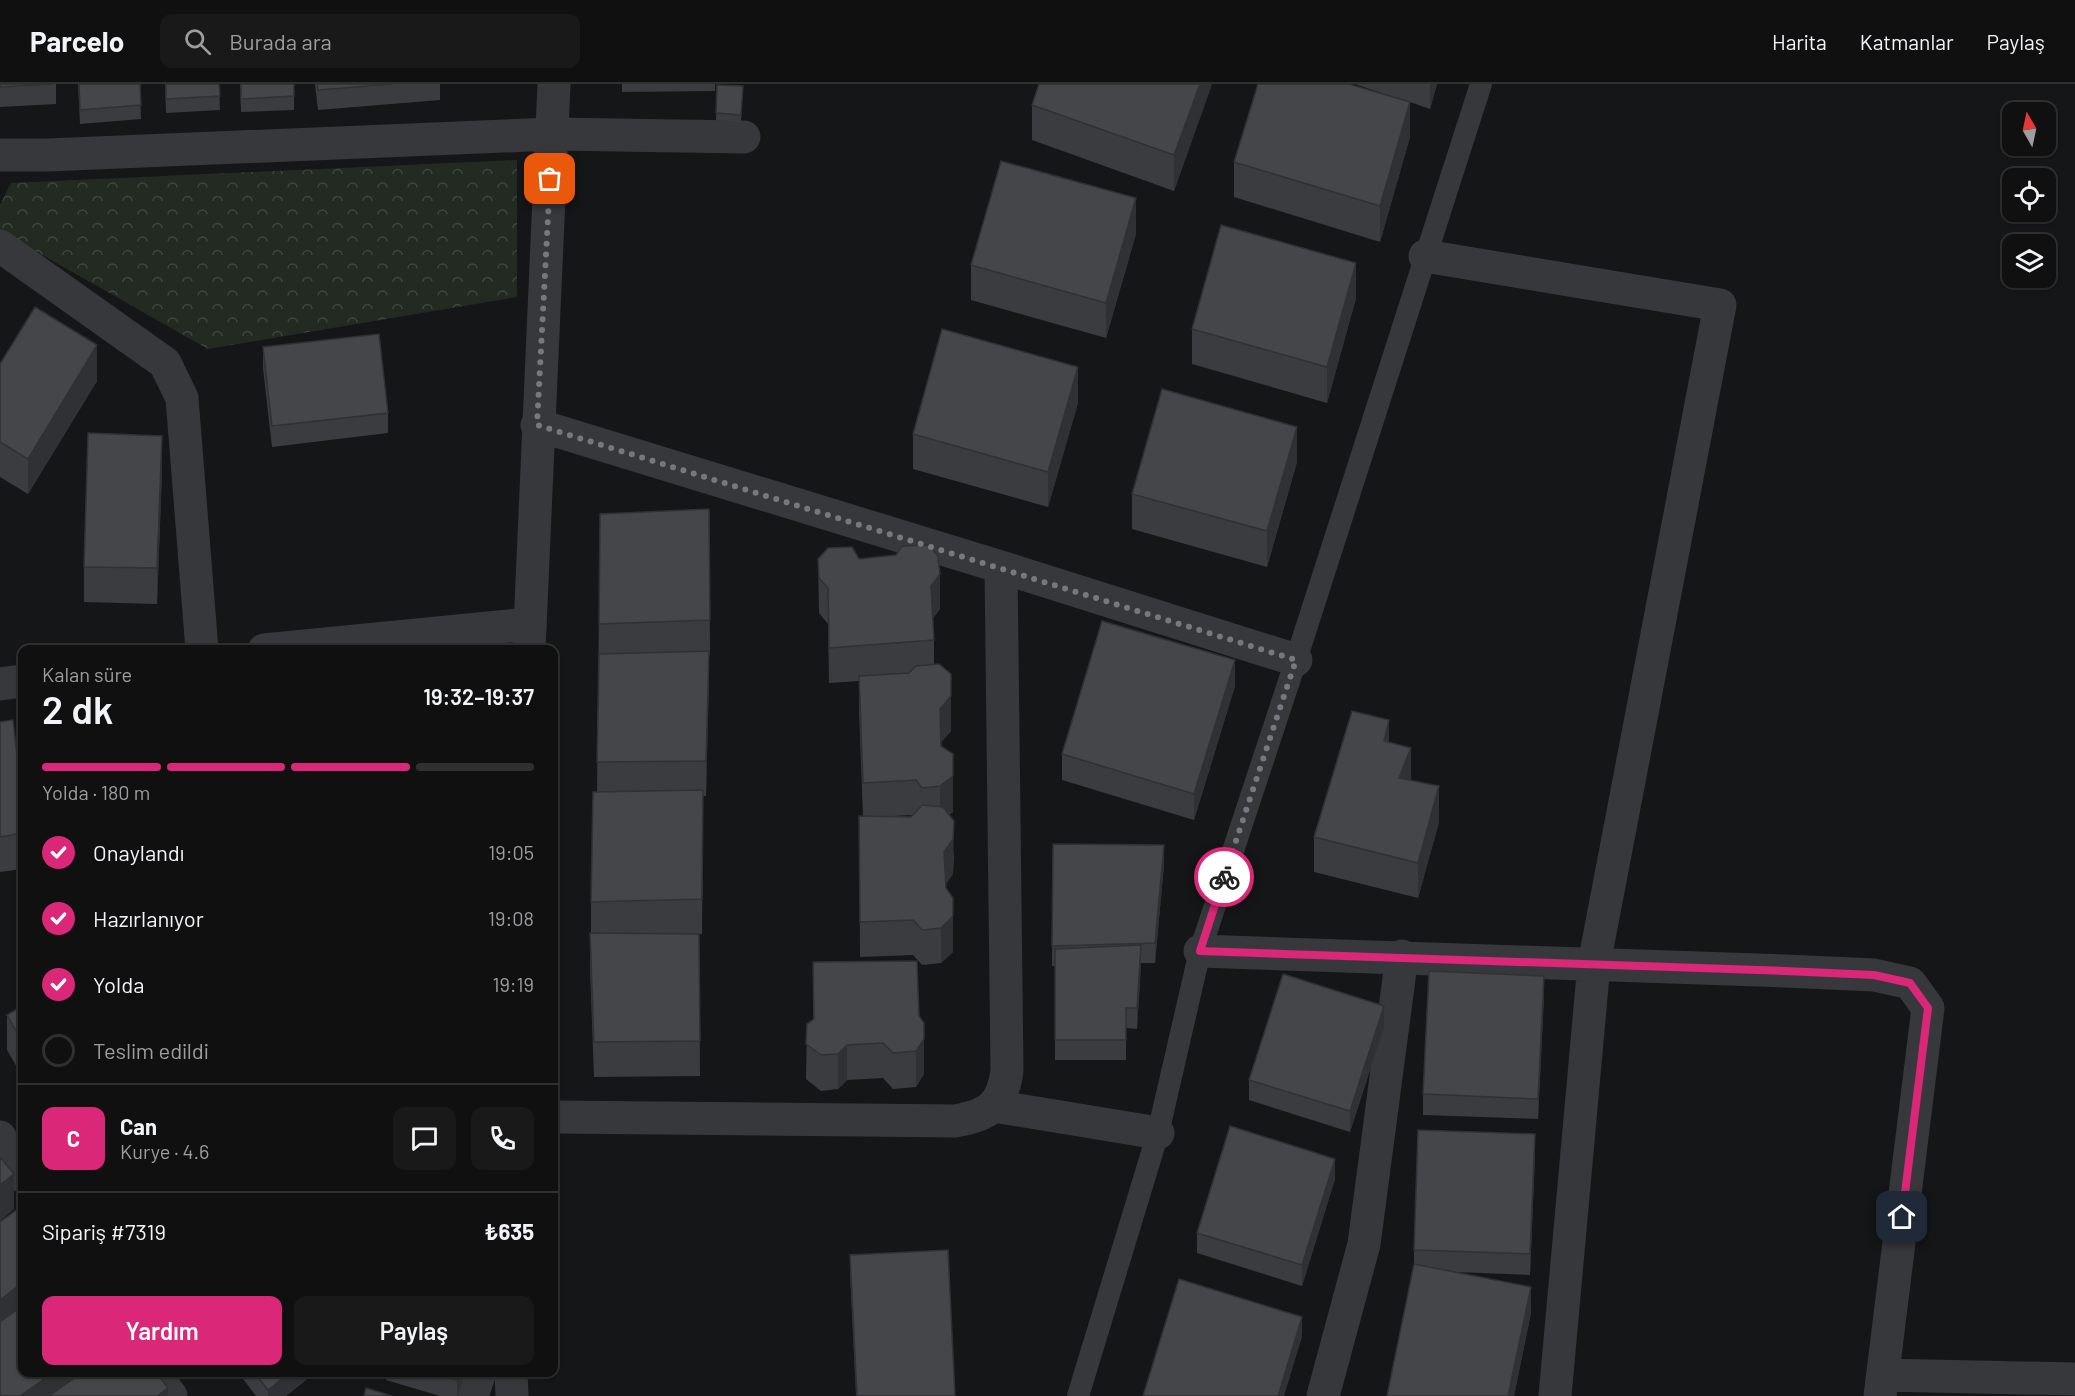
<!DOCTYPE html>
<html lang="tr">
<meta charset="utf-8">
<style>
:root{--surface:#101011;--page:#19191a;--text:#f1f3f6;--muted:#9c9d9f;--line:#303031;--accent:#db2777}
body{margin:0;font-family:Barlow,sans-serif;background:var(--page);color:var(--text);height:100vh;display:flex;flex-direction:column;font-size:22px;white-space:nowrap}
*{box-sizing:border-box;margin:0}
p{font-size:20px;color:var(--muted)}
.icon{flex:none;width:33px;height:33px;fill:none;stroke:currentColor;stroke-width:2;stroke-linecap:round;stroke-linejoin:round}
.map{position:relative;flex:1;overflow:hidden}
.panel{position:absolute;left:18px;top:561px;width:540px;height:732px;display:flex;flex-direction:column;background:var(--surface);border-radius:12px;box-shadow:0 2px 4px #0004,0 0 0 2px var(--line)}
.panel>*{flex:none}
.needle{width:39px;rotate:351deg}
.controls{position:absolute;left:2002px;top:18px;display:grid;gap:12px}
.controls a{display:grid;place-items:center;width:54px;height:54px;border-radius:12px;background:var(--surface);box-shadow:0 2px 4px #0004,0 0 0 2px var(--line);font-size:30px}
.pin{position:absolute;display:grid;place-items:center;width:51px;height:51px;color:#fff;margin:-26px;border-radius:12px;box-shadow:0 3px 9px #0006}
.courier{position:absolute;display:grid;place-items:center;width:60px;height:60px;margin:-30px;border:4px solid #db2777;border-radius:50%;background:#fff;color:#222;box-shadow:0 2px 8px #0007}
.summary em{font-style:normal;font-weight:600}
.summary div{display:flex;flex-direction:column-reverse}
.summary{display:flex;align-items:center;justify-content:space-between;height:102px;padding:0 24px}
h1{font-size:39px;font-weight:600;line-height:45px}
.bar{display:grid;grid-template-columns:repeat(4,1fr);gap:9px 6px;align-content:center;height:72px;padding:0 24px}
.bar i{height:8px;border-radius:4px;background:var(--line)}
.bar .on{background:var(--accent)}
.bar p{grid-column:span 4}
.line{display:flex;align-items:center;gap:15px;padding:0 24px;border-top:2px solid var(--line)}
.line div{flex:1}
.round{display:grid;place-items:center;flex:none;width:63px;height:63px;border-radius:12px;background:var(--page)}
ol{padding:0 24px;list-style:none}
li{display:flex;align-items:center;gap:18px;height:66px}
li p{margin-inline-start:auto}
li .icon{padding:6px;border-radius:50%;background:var(--accent);color:#fff;stroke-width:4}
li:last-child{color:var(--muted)}
li i{width:33px;height:33px;border:3px solid var(--line);border-radius:50%}
.cta{display:flex;gap:12px;margin-top:auto;padding:12px 24px}
.cta a{flex:1;height:69px;border-radius:12px;background:var(--accent);color:#fff;font-size:24px;font-weight:600;line-height:69px;text-align:center}
.cta a+a{background:var(--page);color:var(--text)}
header{display:flex;align-items:center;gap:36px;box-sizing:border-box;height:84px;padding:0 30px;background:var(--surface);border-bottom:2px solid var(--line)}
header strong{font-size:28px}
nav{display:flex;gap:33px;margin-inline-start:auto;font-size:21px}
.search{width:420px;height:54px;background:var(--page);display:flex;align-items:center;gap:15px;box-sizing:border-box;padding:0 21px;border-radius:12px;color:var(--muted);font-size:22px}
.map>svg:first-child{display:block}
.park{fill:url(#park-crowns)}
.lines{fill:none;stroke-linecap:round;stroke-linejoin:round}
.lane{stroke:#37383c;stroke-width:22}
.street{stroke:#37383c;stroke-width:33}
.wall{fill:#3b3c40;fill-rule:evenodd}
.shaded-wall{fill:#303134}
.building{fill:#45464a;stroke:#303134;stroke-width:1.5}
.done{stroke:#75797e;stroke-width:6;stroke-dasharray:0 10.8}
.route{stroke:#db2777;stroke-width:8}
</style>
<header>
<strong>Parcelo</strong>
<div class="search"><svg class="icon" aria-label="search" viewBox="0 0 24 24"><circle cx="10" cy="10" r="6"/><path d="M15 15l6 6"/></svg>Burada ara</div>
<nav><a>Harita</a><a>Katmanlar</a><a>Paylaş</a></nav>
</header>
<div class="map">
<svg width="2075" height="1312" viewBox="0 0 2075 1312">
<defs>
<pattern id="park-crowns" width="20" height="18" patternUnits="userSpaceOnUse" patternTransform="scale(1.5)"><rect width="20" height="18" fill="#222a22"/><path d="M2 6a3 3 0 1 1 6 0M12 15a3 3 0 1 1 6 0" fill="none" stroke="#3f4640"/></pattern>
</defs>
<rect width="100%" height="100%" fill="#151617"/>
<path class="park" d="M 517,76 L 517,213 L 208,265 L 0,147 L 0,121 L 11,99 Z"/>
<g class="lines">
<path class="lane" d="M 1078,1312 L 1158,1049 L 1200,867 L 1296,576 L 1481,0"/>
<path class="street" d="M 0,71 L 48,71 L 553,50 L 744,53
M 0,162 L 165,279 L 182,314 L 202,566
M 1425,172 L 1720,221 L 1594,880 L 1555,1312
M 537,341 L 1001,483 L 1007,987 C 1002,1023 988,1031 955,1037 L 554,1033
M 1001,483 L 1296,576
M 264,566 L 529,540
M 529,566 L 554,0
M 0,600 L 22,597
M 1200,867 L 1785,887 L 1874,891 L 1910,899 L 1928,924 L 1880,1312
M 994,1022 L 1158,1049
M 0,1053 L 22,1092
M 154,1288 L 171,1312
M 511,1288 L 512,1312
M 1883,1291 L 2075,1295
M 472,1312 L 480,1288
M 1323,1312 L 1364,1160 L 1402,872"/>
</g>
<path class="wall" d="M 0,0 L 56,0 L 56,20 L 0,23 Z
M 78,0 L 140,0 L 141,35 L 80,40 Z
M 165,0 L 219,0 L 220,26 L 166,29 Z
M 240,0 L 294,0 L 294,26 L 241,28 Z
M 315,0 L 440,0 L 440,16 L 318,26 Z
M 622,0 L 715,0 L 715,7 L 622,8 Z
M 1212,0 L 1174,107 L 1032,56 L 1032,21 Z
M 1355,0 L 1437,0 L 1430,25 L 1410,18 L 1410,53 L 1380,158 L 1234,113 L 1234,78 L 1399,15 Z
M 717,1 L 743,2 L 741,38 L 716,36 Z
M 1136,150 L 1106,254 L 971,216 L 971,181 Z
M 1356,214 L 1327,319 L 1192,280 L 1192,245 Z
M 263,263 L 388,329 L 388,349 L 272,363 L 263,284 Z
M 0,280 L 97,297 L 28,410 L 0,393 Z
M 1078,319 L 1048,423 L 913,385 L 913,350 Z
M 1297,378 L 1267,483 L 1132,445 L 1132,410 Z
M 162,387 L 157,520 L 84,518 L 84,483 Z
M 709,425 L 710,571 L 709,572 L 706,712 L 703,712 L 702,850 L 694,850 L 699,850 L 700,992 L 594,993 L 590,885 L 590,849 L 591,850 L 591,818 L 597,708 L 600,430 Z
M 896,471 L 940,525 L 933,534 L 934,556 L 934,580 L 951,647 L 941,658 L 941,662 L 953,705 L 953,728 L 949,731 L 954,773 L 953,790 L 945,801 L 953,868 L 941,879 L 922,881 L 913,871 L 860,873 L 859,732 L 863,732 L 859,628 L 859,597 L 829,599 L 828,540 L 819,529 L 818,475 L 859,475 ZM 912,731 L 911,733 L 893,732 Z
M 1235,602 L 1194,736 L 1062,696 L 1062,670 Z
M 0,638 L 22,717 L 22,785 L 0,788 Z
M 1389,658 L 1411,697 L 1439,738 L 1418,814 L 1314,788 L 1314,753 Z
M 1053,760 L 1164,781 L 1155,879 L 1141,879 L 1137,945 L 1126,944 L 1126,976 L 1055,976 L 1055,882 L 1052,882 Z
M 813,878 L 919,932 L 924,990 L 916,1003 L 893,1005 L 883,994 L 847,996 L 838,1005 L 821,1007 L 806,995 L 807,940 L 813,936 Z
M 1544,912 L 1538,1035 L 1423,1031 L 1423,1010 Z
M 22,922 L 22,992 L 7,966 L 7,931 Z
M 1384,943 L 1350,1048 L 1249,1016 L 1249,996 Z
M 1535,1071 L 1530,1191 L 1454,1188 L 1531,1229 L 1514,1312 L 1387,1312 L 1414,1181 L 1414,1166 Z
M 1335,1095 L 1302,1202 L 1197,1169 L 1197,1149 Z
M 850,1171 L 955,1312 L 856,1312 L 850,1191 Z
M 238,1288 L 316,1288 L 286,1312 L 256,1312 Z
M 386,1288 L 465,1288 L 458,1312 L 440,1312 L 386,1296 Z"/>
<path class="shaded-wall" d="M 1200,0 L 1212,0 L 1174,107 L 1174,71 Z
M 1430,0 L 1437,0 L 1430,25 Z
M 1410,18 L 1410,53 L 1380,158 L 1380,122 Z
M 1136,114 L 1136,150 L 1106,254 L 1106,219 Z
M 1356,179 L 1356,214 L 1327,319 L 1327,283 Z
M 97,261 L 97,297 L 28,410 L 28,375 Z
M 1078,283 L 1078,319 L 1048,423 L 1048,388 Z
M 1297,343 L 1297,378 L 1267,483 L 1267,447 Z
M 162,352 L 162,387 L 157,520 L 157,484 Z
M 940,490 L 940,525 L 931,537 L 931,502 Z
M 709,567 L 709,602 L 706,712 L 706,677 Z
M 1235,576 L 1235,602 L 1194,736 L 1194,710 Z
M 951,612 L 951,647 L 940,660 L 940,625 Z
M 1389,636 L 1389,672 L 1384,657 Z
M 1411,664 L 1411,699 L 1399,694 Z
M 953,670 L 953,728 L 940,738 L 940,702 Z
M 1439,702 L 1439,738 L 1418,814 L 1418,779 Z
M 954,737 L 953,790 L 944,803 L 944,768 Z
M 1164,761 L 1164,781 L 1155,879 L 1155,859 Z
M 953,832 L 953,868 L 941,879 L 941,844 Z
M 1141,861 L 1141,882 L 1137,945 L 1137,924 Z
M 1544,892 L 1544,912 L 1538,1035 L 1538,1015 Z
M 1384,922 L 1384,943 L 1350,1048 L 1350,1027 Z
M 924,955 L 924,990 L 916,1003 L 916,967 Z
M 847,961 L 847,996 L 838,1005 L 838,970 Z
M 1535,1050 L 1535,1071 L 1530,1191 L 1530,1170 Z
M 1335,1075 L 1335,1095 L 1302,1202 L 1302,1181 Z
M 14,1090 L 14,1125 L 0,1137 L 0,1101 Z
M 22,1199 L 22,1234 L 0,1251 L 0,1216 Z
M 1531,1203 L 1531,1229 L 1514,1312 L 1508,1312 Z
M 1302,1233 L 1302,1253 L 1284,1312 L 1278,1312 Z
M 54,1288 L 106,1288 L 71,1312 L 20,1312 Z
M 290,1288 L 316,1288 L 286,1312 L 268,1312 L 268,1306 Z
M 459,1288 L 465,1288 L 458,1312 L 457,1312 L 457,1296 Z
M 168,1304 L 168,1312 L 157,1312 Z"/>
<path class="building" d="M 0,0 L 52,0 L 0,3 Z
M 79,0 L 140,0 L 141,21 L 80,26 Z
M 166,0 L 219,0 L 220,12 L 166,15 Z
M 241,0 L 294,0 L 294,12 L 241,15 Z
M 317,0 L 393,0 L 318,6 Z
M 1039,0 L 1200,0 L 1174,71 L 1032,21 Z
M 1258,0 L 1349,0 L 1410,18 L 1380,122 L 1234,78 Z
M 717,1 L 743,2 L 741,31 L 716,29 Z
M 1001,77 L 1136,114 L 1106,219 L 971,181 Z
M 1221,141 L 1356,179 L 1327,283 L 1192,245 Z
M 35,223 L 97,261 L 28,375 L 0,358 L 0,280 Z
M 942,245 L 1078,283 L 1048,388 L 913,350 Z
M 379,250 L 388,329 L 272,342 L 263,263 Z
M 1162,305 L 1297,343 L 1267,447 L 1132,410 Z
M 88,349 L 162,352 L 157,484 L 84,483 Z
M 709,425 L 710,536 L 599,540 L 600,430 Z
M 929,461 L 938,472 L 940,490 L 931,502 L 934,556 L 829,564 L 828,504 L 819,494 L 818,475 L 828,464 L 852,463 L 859,475 L 896,471 L 902,462 Z
M 1102,537 L 1235,576 L 1194,710 L 1062,670 Z
M 709,567 L 706,677 L 597,678 L 599,570 Z
M 939,580 L 951,590 L 951,612 L 940,625 L 941,662 L 953,670 L 953,692 L 940,702 L 922,704 L 916,696 L 863,699 L 859,592 L 909,589 L 916,582 Z
M 1352,627 L 1389,636 L 1384,657 L 1411,664 L 1399,694 L 1439,702 L 1418,779 L 1314,753 Z
M 13,636 L 22,717 L 22,749 L 0,753 L 0,638 Z
M 703,706 L 702,815 L 591,818 L 593,708 Z
M 922,721 L 943,723 L 954,737 L 953,755 L 944,768 L 946,804 L 953,814 L 953,832 L 941,844 L 922,846 L 913,836 L 860,838 L 859,732 L 911,733 Z
M 1053,760 L 1164,761 L 1155,859 L 1052,862 Z
M 590,849 L 699,850 L 700,957 L 594,958 Z
M 1141,861 L 1137,924 L 1126,924 L 1126,956 L 1055,956 L 1055,865 Z
M 917,877 L 919,932 L 924,939 L 924,955 L 916,967 L 893,969 L 883,959 L 847,961 L 838,970 L 821,971 L 806,960 L 807,940 L 814,935 L 813,878 Z
M 1429,887 L 1544,892 L 1538,1015 L 1423,1010 Z
M 1283,890 L 1384,922 L 1350,1027 L 1249,996 Z
M 22,922 L 22,957 L 7,931 Z
M 1230,1042 L 1335,1075 L 1302,1181 L 1197,1149 Z
M 1418,1046 L 1535,1050 L 1530,1170 L 1414,1166 Z
M 0,1073 L 14,1090 L 0,1101 Z
M 22,1122 L 22,1199 L 0,1216 L 0,1138 Z
M 948,1166 L 955,1312 L 857,1312 L 850,1171 Z
M 1414,1180 L 1531,1203 L 1508,1312 L 1387,1312 Z
M 1179,1195 L 1302,1233 L 1278,1312 L 1143,1312 Z
M 22,1222 L 22,1288 L 54,1288 L 20,1312 L 0,1312 L 0,1238 Z
M 83,1288 L 156,1288 L 168,1304 L 157,1312 L 49,1312 Z
M 254,1288 L 290,1288 L 268,1306 Z
M 429,1288 L 459,1288 L 457,1296 Z
M 366,1304 L 392,1312 L 364,1312 Z"/>
<g class="lines">
<path class="done" d="M 550,95 L 537,341 L 1296,576 L 1224,793"/>
<path class="route" d="M 1224,793 L 1200,867 L 1785,887 L 1874,891 L 1910,899 L 1928,924 L 1902,1133"/>
</g>
</svg>
<div class="controls">
<a><svg class="needle" viewBox="-14 -14 28 28"><path d="M0-13l5 13h-10z" fill="#e53935"/><path d="M0 13l5-13h-10z" fill="#9c9d9f"/></svg></a>
<a><svg class="icon" aria-label="locate" viewBox="0 0 24 24"><circle cx="12" cy="12" r="6"/><path d="M12 2v4M12 18v4M2 12h4M18 12h4"/></svg></a>
<a><svg class="icon" aria-label="layers" viewBox="0 0 24 24"><path d="M12 4l9 5-9 5-9-5zM3 14l9 5 9-5"/></svg></a>
</div>
<div class="pin" style="left:550px;top:95px;background:#ea580c"><svg class="icon" aria-label="bag" viewBox="0 0 24 24"><path d="M5 8h14l-1 12H6zM9 8a3 3 0 0 1 6 0"/></svg></div>
<div class="pin" style="left:1902px;top:1133px;background:#1f2937"><svg class="icon" aria-label="home" viewBox="0 0 24 24"><path d="M3 11l9-7 9 7M6 9v11h12V9"/></svg></div>
<div class="courier" style="left:1224px;top:793px"><svg class="icon" aria-label="bike" viewBox="0 0 24 24"><circle cx="6" cy="16" r="4"/><circle cx="18" cy="16" r="4"/><path d="M6 16l4-8h5l3 8M10 8l3 8H6M13 5h3"/></svg></div>
<section class="panel">
<div class="summary"><div><h1>2 dk</h1><p>Kalan süre</p></div><em>19:32–19:37</em></div>
<div class="bar"><i class="on"></i><i class="on"></i><i class="on"></i><i></i><p>Yolda · 180 m</p></div>
<ol>
<li><svg class="icon" aria-label="check" viewBox="0 0 24 24"><path d="M5 12l5 5 9-10"/></svg>Onaylandı<p>19:05</p></li>
<li><svg class="icon" aria-label="check" viewBox="0 0 24 24"><path d="M5 12l5 5 9-10"/></svg>Hazırlanıyor<p>19:08</p></li>
<li><svg class="icon" aria-label="check" viewBox="0 0 24 24"><path d="M5 12l5 5 9-10"/></svg>Yolda<p>19:19</p></li>
<li><i></i>Teslim edildi</li>
</ol>
<div class="line" style="height:108px"><b class="round" style="background:var(--accent);color:#fff">C</b><div><b>Can</b><p>Kurye · 4.6</p></div><a class="round"><svg class="icon" aria-label="chat" viewBox="0 0 24 24"><path d="M4 5h16v11H9l-5 4z"/></svg></a><a class="round"><svg class="icon" aria-label="phone" viewBox="0 0 24 24"><path d="M5 4h4l2 5-3 2q2 4 5 5l2-3 5 2v4C11 20 4 13 5 4z"/></svg></a></div>
<div class="line" style="height:78px"><div>Sipariş #7319</div><b>₺635</b></div>
<div class="cta"><a>Yardım</a><a>Paylaş</a></div>
</section>
</div>
